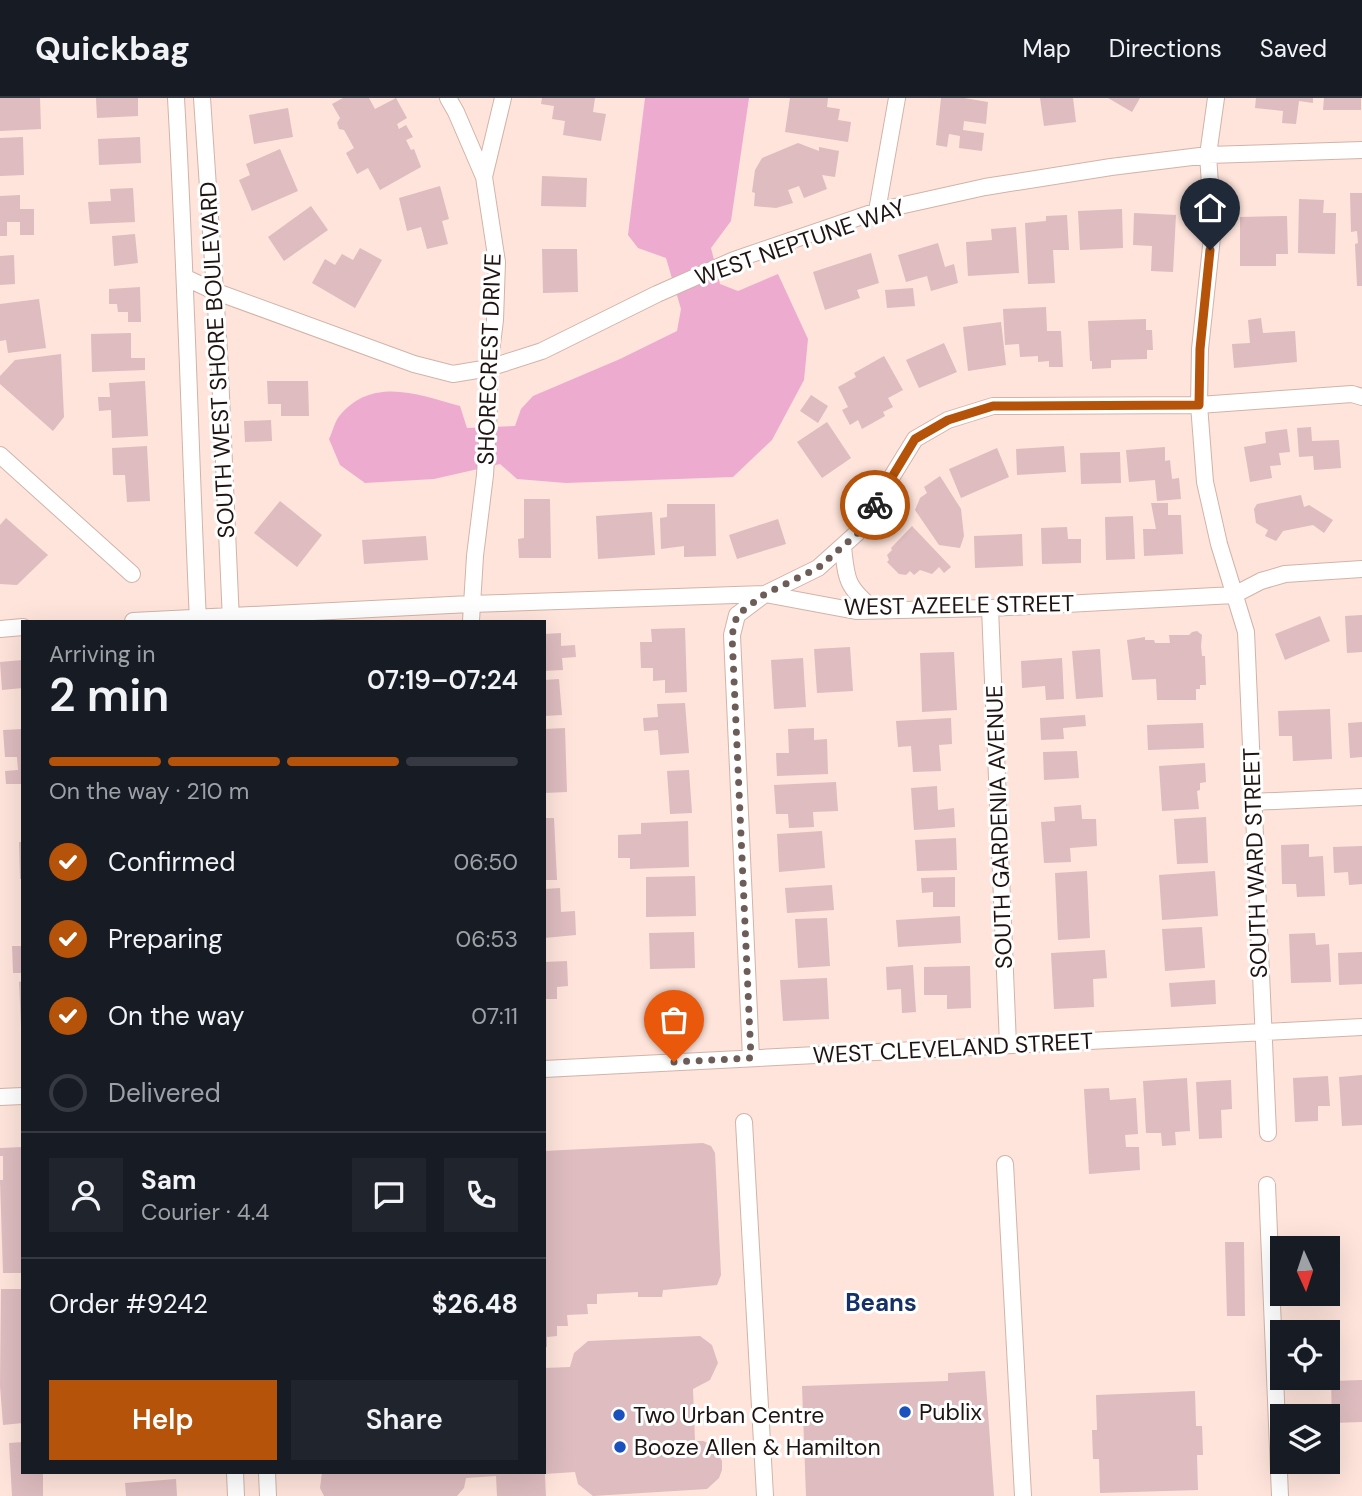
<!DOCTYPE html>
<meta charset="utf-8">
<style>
:root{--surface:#171b24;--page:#20242c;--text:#f1f3f6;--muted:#9ea1a6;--line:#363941;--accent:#b45309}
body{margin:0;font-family:"DM Sans",sans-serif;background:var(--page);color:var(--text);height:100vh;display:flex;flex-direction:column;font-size:26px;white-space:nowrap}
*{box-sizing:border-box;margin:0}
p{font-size:23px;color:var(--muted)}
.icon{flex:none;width:38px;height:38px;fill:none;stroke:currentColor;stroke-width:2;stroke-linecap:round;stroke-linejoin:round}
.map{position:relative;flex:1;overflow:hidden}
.drawer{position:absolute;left:21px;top:522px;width:525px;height:854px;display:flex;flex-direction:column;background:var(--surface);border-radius:0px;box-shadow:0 7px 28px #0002}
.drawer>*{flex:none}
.needle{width:46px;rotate:177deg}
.buttons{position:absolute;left:1270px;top:1138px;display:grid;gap:14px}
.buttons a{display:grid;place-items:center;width:70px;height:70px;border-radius:0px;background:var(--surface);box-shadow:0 7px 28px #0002;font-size:35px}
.pin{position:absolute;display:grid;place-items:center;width:60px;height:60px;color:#fff;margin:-72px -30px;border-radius:50% 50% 50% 0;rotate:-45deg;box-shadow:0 0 7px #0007}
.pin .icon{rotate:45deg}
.courier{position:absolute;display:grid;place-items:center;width:70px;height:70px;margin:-35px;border:5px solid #b45309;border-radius:50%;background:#fff;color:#222;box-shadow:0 2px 9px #0007}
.headline em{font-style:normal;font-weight:600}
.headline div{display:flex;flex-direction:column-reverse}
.headline{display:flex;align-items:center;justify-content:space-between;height:119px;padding:0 28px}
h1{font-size:46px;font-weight:600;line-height:52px}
.bar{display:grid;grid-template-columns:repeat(4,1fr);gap:10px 7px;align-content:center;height:84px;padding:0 28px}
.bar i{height:9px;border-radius:5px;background:var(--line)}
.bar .selected{background:var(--accent)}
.bar p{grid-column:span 4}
.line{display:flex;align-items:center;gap:18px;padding:0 28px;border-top:2px solid var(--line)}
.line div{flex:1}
.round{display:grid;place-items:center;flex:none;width:74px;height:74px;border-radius:0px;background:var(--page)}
ol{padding:0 28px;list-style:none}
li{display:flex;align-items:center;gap:21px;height:77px}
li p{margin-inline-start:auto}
li .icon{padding:7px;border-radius:50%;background:var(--accent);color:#fff;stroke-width:4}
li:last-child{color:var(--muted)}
li i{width:38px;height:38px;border:4px solid var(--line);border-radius:50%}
.primary-button{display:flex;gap:14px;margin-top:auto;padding:14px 28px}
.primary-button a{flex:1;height:80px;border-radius:0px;background:var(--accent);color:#fff;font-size:28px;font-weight:600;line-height:80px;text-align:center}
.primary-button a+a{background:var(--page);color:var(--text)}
header{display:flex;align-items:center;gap:42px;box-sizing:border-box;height:98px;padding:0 35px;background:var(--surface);border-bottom:2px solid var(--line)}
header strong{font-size:33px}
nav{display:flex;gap:38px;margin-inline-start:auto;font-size:24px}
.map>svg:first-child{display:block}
.water{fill:#eeabd0}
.building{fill:#debcbf}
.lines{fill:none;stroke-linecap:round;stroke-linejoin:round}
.minor-casing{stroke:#d2b3a8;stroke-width:18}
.minor{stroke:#fff;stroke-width:16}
.done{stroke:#6d5d58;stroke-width:7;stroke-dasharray:0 12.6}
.route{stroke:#b45309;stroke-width:9}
.poi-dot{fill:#1b51bd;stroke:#fff;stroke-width:2.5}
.labels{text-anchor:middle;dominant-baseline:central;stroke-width:6;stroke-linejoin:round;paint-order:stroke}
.street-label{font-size:23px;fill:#1f1411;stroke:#fff}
.poi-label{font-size:23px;fill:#1f1411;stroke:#fff;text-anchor:start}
.neighbourhood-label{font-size:24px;font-weight:bold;fill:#163166;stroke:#fff}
</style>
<header>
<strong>Quickbag</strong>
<nav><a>Map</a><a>Directions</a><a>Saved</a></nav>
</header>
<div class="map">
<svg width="1362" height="1398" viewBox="0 0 1362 1398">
<rect width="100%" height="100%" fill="#fee4db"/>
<path class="water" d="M 645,0 L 749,0 L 731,123 L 711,150 L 720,186 L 738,193 L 778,176 L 808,241 L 804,282 L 772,342 L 733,379 L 566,385 L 517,381 L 500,366 L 434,381 L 365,385 L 340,367 L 329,341 C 333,333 335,322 341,316 C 374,278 420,297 460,308 L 467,330 L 515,328 L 521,311 L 533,298 L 620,261 L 677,233 L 681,211 L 666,160 L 638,150 L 628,137 Z"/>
<path class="building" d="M 0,0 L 40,0 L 41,31 L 0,33 Z
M 96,0 L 138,0 L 138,18 L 97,20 Z
M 343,0 L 369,0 L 375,11 L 396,0 L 407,20 L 397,26 L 399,31 L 406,27 L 413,39 L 406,42 L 411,52 L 414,51 L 421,69 L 380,92 L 368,70 L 357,76 L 346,55 L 354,50 L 344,32 L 339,31 L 337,25 L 340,20 L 332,6 Z
M 542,0 L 595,0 L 593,14 L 606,16 L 601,43 L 563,37 L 565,23 L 552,21 L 554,8 L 541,6 Z
M 790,0 L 828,0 L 827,9 L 840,11 L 838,22 L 851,24 L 848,44 L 785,34 Z
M 941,0 L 964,0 L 988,4 L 986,26 L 964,23 L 963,32 L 984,35 L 982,53 L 959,50 L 960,38 L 949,36 L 947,49 L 936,47 Z
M 1040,0 L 1073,0 L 1076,24 L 1044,28 Z
M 1108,0 L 1140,0 L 1132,14 Z
M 1256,0 L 1313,0 L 1313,5 L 1299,3 L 1296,26 L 1282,25 L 1283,13 L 1255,10 Z
M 1324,0 L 1361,0 L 1361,12 L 1323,12 Z
M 288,10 L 293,39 L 254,46 L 249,17 Z
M 23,39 L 24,77 L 0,78 L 0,40 Z
M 140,39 L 141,65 L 99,67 L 98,41 Z
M 798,45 L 819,53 L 819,49 L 839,53 L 835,79 L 822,77 L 827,91 L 804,100 L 799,88 L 788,92 L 793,105 L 776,110 L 754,108 L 755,95 L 752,94 L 755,72 L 762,60 Z
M 280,51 L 298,93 L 252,113 L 239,82 L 250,77 L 246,66 Z
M 542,78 L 587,80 L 586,109 L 541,108 Z
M 440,88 L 449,121 L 442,123 L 448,146 L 427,151 L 421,129 L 407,133 L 399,100 Z
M 133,90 L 135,124 L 90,126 L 88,104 L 111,103 L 110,91 Z
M 1350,95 L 1362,95 L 1362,188 L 1357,188 L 1355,146 L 1358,145 L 1357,133 L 1351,134 Z
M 20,97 L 20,111 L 34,111 L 34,137 L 20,137 L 20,124 L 7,124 L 7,138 L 0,138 L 0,98 Z
M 1299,101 L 1324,102 L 1323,115 L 1336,115 L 1335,156 L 1298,155 Z
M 311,108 L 328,132 L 284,163 L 268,139 Z
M 1122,111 L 1123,150 L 1080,152 L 1078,113 Z
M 1134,115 L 1176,117 L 1173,174 L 1151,173 L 1152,148 L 1133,147 Z
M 1067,117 L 1069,152 L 1053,152 L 1055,185 L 1028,186 L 1025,125 L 1046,123 L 1046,118 Z
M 1287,118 L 1288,156 L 1276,156 L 1276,168 L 1240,168 L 1240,119 Z
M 1016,129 L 1019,175 L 968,178 L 966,144 L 992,142 L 991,131 Z
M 135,136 L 138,165 L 114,168 L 112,138 Z
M 938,145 L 945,169 L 954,166 L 958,185 L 931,193 L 927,178 L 906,184 L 898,157 Z
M 360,150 L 382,162 L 355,210 L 312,185 L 325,161 L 335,167 L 342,156 L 353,162 Z
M 542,151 L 577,151 L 578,194 L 543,195 Z
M 871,155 L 879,185 L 857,192 L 860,200 L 825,212 L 813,174 Z
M 14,157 L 15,186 L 0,187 L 0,158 Z
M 140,189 L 141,224 L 128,224 L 128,214 L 118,214 L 117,206 L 109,206 L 109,191 Z
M 913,190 L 915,208 L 887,210 L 885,192 Z
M 39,201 L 46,250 L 8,255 L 6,242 L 0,243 L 0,206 Z
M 1046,209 L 1047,233 L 1061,233 L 1063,269 L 1049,269 L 1049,263 L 1038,264 L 1038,258 L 1020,259 L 1019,246 L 1005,247 L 1003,211 Z
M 1261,220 L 1263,235 L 1295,233 L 1297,264 L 1234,270 L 1232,246 L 1250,245 L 1248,222 Z
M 1146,221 L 1146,232 L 1152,232 L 1153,252 L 1147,252 L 1147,261 L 1111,262 L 1111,270 L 1092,271 L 1092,263 L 1090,263 L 1088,223 Z
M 1001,224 L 1006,267 L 968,273 L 963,229 Z
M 131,235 L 131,260 L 145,260 L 145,272 L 92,274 L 91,236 Z
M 944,245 L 957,274 L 919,290 L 906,262 Z
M 61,256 L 64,319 L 53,333 L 0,286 L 0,278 L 15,262 Z
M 884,258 L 903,292 L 888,300 L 893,309 L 883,314 L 885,318 L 862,331 L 858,322 L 850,327 L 842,312 L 848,309 L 838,289 L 856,279 L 854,275 Z
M 145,283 L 148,338 L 112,340 L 111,312 L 99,313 L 98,299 L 110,299 L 109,285 Z
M 267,283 L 308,283 L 309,318 L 281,318 L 281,306 L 268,306 Z
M 811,297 L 828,308 L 818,325 L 800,313 Z
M 271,322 L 272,343 L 245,344 L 244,323 Z
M 827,324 L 851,360 L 822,380 L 797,344 Z
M 1311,329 L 1312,343 L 1339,342 L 1341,370 L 1314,372 L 1313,358 L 1299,359 L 1297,330 Z
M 1287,331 L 1290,354 L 1279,355 L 1281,367 L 1270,368 L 1272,380 L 1250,384 L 1244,349 L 1266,345 L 1265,334 Z
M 147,348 L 150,403 L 127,404 L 125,377 L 113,377 L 112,350 Z
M 1064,348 L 1066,374 L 1017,377 L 1016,351 Z
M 1165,349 L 1165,363 L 1170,362 L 1172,381 L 1179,380 L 1181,401 L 1157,403 L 1155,382 L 1129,384 L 1126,352 Z
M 997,350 L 1009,379 L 961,400 L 949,371 Z
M 1120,354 L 1121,385 L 1081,386 L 1080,355 Z
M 940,378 L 961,411 L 964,438 L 960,450 L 939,447 L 915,412 L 920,400 L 927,395 L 924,389 Z
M 1301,397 L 1304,409 L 1309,407 L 1333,422 L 1324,435 L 1313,427 L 1283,433 L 1276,443 L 1265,438 L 1268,432 L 1256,425 L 1254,411 L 1257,406 Z
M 524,401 L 550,401 L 551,460 L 519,460 L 518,441 L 524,440 Z
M 280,403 L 322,437 L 297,469 L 254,435 Z
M 1151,405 L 1168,405 L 1168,417 L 1181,417 L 1183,456 L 1144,458 L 1143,431 L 1156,431 Z
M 667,406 L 715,406 L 716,458 L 684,459 L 684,448 L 661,451 L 660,420 L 667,419 Z
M 652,414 L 655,457 L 598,461 L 596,418 Z
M 1133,418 L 1135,461 L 1106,462 L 1105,419 Z
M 6,420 L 48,457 L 17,487 L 0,486 L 0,427 Z
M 778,421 L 786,446 L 737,461 L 729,437 Z
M 912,428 L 951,469 L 944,475 L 939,469 L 932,476 L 920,472 L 914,477 L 910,473 L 906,477 L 899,476 L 887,464 L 889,462 L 887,457 L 892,452 L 891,450 Z
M 1067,429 L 1068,441 L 1081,441 L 1081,465 L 1042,466 L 1041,430 Z
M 1022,436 L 1023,468 L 975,470 L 974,438 Z
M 426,438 L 428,462 L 364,466 L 362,442 Z
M 1362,517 L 1362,554 L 1347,555 L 1345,518 Z
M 1320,518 L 1330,543 L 1285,562 L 1275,536 Z
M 685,530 L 687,594 L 665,595 L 665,582 L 653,583 L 653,570 L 641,570 L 640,544 L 652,544 L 651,531 Z
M 1197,533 L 1202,537 L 1201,548 L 1202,558 L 1205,558 L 1206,587 L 1200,587 L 1200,591 L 1196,591 L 1196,602 L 1157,602 L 1156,581 L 1132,582 L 1127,542 L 1145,539 L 1145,542 L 1154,542 L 1155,545 L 1170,545 L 1169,537 L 1189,537 L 1192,534 Z
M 561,535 L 561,548 L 575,547 L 576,559 L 562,560 L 563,572 L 544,573 L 544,536 Z
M 850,549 L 853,593 L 817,595 L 814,551 Z
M 1100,551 L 1103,599 L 1076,601 L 1072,553 Z
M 954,554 L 957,612 L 922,614 L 920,555 Z
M 803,560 L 806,609 L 774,611 L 771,562 Z
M 1062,560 L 1064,601 L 1046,602 L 1045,588 L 1022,590 L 1021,563 Z
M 23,562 L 23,590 L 2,592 L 0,564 Z
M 559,581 L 562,617 L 544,618 L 544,582 Z
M 685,605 L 689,655 L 660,657 L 658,632 L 644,633 L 643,620 L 658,619 L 657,606 Z
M 1330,611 L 1332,661 L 1293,663 L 1292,638 L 1279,638 L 1278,613 Z
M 1085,617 L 1086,628 L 1063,630 L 1064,641 L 1041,642 L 1040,620 Z
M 951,620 L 952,646 L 939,647 L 941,673 L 913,674 L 911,648 L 898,649 L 896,623 Z
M 1362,624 L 1362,659 L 1350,660 L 1348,625 Z
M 1203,625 L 1204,650 L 1148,652 L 1147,627 Z
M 565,630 L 567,694 L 544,695 L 544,631 Z
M 814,630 L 814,642 L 827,641 L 828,676 L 777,678 L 776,655 L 789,655 L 788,631 Z
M 23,631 L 23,686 L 6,686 L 5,673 L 18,672 L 17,659 L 5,659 L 3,632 Z
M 1077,653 L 1079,680 L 1044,682 L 1043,654 Z
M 1205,665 L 1206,684 L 1200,685 L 1200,692 L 1197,693 L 1199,711 L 1162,713 L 1159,668 Z
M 689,672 L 692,715 L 670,716 L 667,673 Z
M 836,684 L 838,713 L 813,714 L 814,729 L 789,730 L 788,716 L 776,716 L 774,687 Z
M 937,688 L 938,712 L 954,710 L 955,729 L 914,732 L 911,690 Z
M 1081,707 L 1082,721 L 1096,721 L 1097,748 L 1070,750 L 1071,764 L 1044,765 L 1041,724 L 1055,723 L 1054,709 Z
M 1206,719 L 1208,765 L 1177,766 L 1174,721 Z
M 544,720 L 554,720 L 557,782 L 544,782 Z
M 688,723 L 689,769 L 630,771 L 630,760 L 618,760 L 618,737 L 641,736 L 641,725 Z
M 822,733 L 825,770 L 779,774 L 777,736 Z
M 956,740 L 957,772 L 917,773 L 915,742 Z
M 19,744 L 23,744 L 23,781 L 20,781 Z
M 1309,746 L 1309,759 L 1323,758 L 1325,798 L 1297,799 L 1296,786 L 1282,786 L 1281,747 Z
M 1362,748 L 1362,786 L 1349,787 L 1348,774 L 1334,775 L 1333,749 Z
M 1087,773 L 1090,840 L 1058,842 L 1055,775 Z
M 1215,773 L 1218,818 L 1162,822 L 1159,777 Z
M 695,778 L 696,818 L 646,819 L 646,779 Z
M 955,779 L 955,809 L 933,809 L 933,794 L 922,795 L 921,780 Z
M 832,787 L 834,812 L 787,815 L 785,790 Z
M 560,790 L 561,814 L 575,813 L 576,837 L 544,840 L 544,791 Z
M 960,818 L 961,845 L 898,849 L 896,822 Z
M 827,820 L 830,868 L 798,870 L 795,821 Z
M 1202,829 L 1205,870 L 1165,873 L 1162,831 Z
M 694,834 L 695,870 L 650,871 L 649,835 Z
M 1315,835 L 1316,847 L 1329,846 L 1331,884 L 1291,885 L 1289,836 Z
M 12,848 L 23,848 L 23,875 L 13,875 Z
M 1105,852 L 1107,880 L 1093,881 L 1094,909 L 1054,911 L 1051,855 Z
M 1362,854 L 1362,886 L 1339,887 L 1338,855 Z
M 567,863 L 568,888 L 557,889 L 557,901 L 544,901 L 544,864 Z
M 913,867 L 916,914 L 902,915 L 901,891 L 887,892 L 886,869 Z
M 970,868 L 971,910 L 947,911 L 947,897 L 924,897 L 924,869 Z
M 827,880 L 829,921 L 783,923 L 780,882 Z
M 1215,882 L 1216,906 L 1171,909 L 1169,885 Z
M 23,883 L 23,928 L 21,928 L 19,884 Z
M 1362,977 L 1362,1027 L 1342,1028 L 1339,979 Z
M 1328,978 L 1330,1008 L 1318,1008 L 1318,1023 L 1295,1024 L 1293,980 Z
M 1187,980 L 1190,1033 L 1175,1034 L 1176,1047 L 1162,1048 L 1161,1035 L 1146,1035 L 1143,983 Z
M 1231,982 L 1232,1011 L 1221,1012 L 1222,1040 L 1199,1041 L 1196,984 Z
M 1109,990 L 1110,1002 L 1136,1000 L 1138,1036 L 1125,1037 L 1126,1049 L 1139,1049 L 1140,1072 L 1089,1076 L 1084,991 Z
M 703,1045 L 711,1048 L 715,1055 L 721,1177 L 717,1187 L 663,1192 L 662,1199 L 638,1199 L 638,1194 L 597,1196 L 597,1206 L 587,1206 L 588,1216 L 567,1217 L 568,1228 L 557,1228 L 557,1238 L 547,1239 L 547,1249 L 544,1249 L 544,1053 Z
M 23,1049 L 23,1175 L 3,1175 L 0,1082 L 3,1082 L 3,1058 L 0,1058 L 0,1050 Z
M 1225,1144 L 1244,1144 L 1245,1218 L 1227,1218 Z
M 1,1191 L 23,1191 L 23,1325 L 3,1327 L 0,1288 Z
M 700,1238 L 712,1247 L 718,1265 L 710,1282 L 693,1291 L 695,1343 L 703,1343 L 713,1347 L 722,1363 L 722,1372 L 719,1380 L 707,1391 L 593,1398 L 578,1386 L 575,1374 L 545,1376 L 546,1398 L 497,1398 L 496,1378 L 466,1380 L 464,1390 L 457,1398 L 324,1398 L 320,1390 L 322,1374 L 544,1374 L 544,1270 L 570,1269 L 574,1255 L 588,1243 Z
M 985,1273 L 994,1398 L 806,1398 L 802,1288 L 948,1283 L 948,1275 Z
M 1362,1282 L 1362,1324 L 1332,1325 L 1331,1283 Z
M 1195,1293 L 1196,1328 L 1202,1328 L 1203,1357 L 1197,1357 L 1198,1392 L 1100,1395 L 1099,1361 L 1093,1361 L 1092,1332 L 1097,1332 L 1096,1297 Z
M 23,1344 L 23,1374 L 43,1374 L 43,1398 L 12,1398 L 9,1345 Z
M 176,1381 L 177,1398 L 126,1398 L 125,1385 Z"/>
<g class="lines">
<defs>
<path id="minor" d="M 176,0 C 186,174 190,349 198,523
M 202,0 L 219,253 L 231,523
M 448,0 L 456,14 L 484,79
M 1216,0 L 1208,57 L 1213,130 L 1200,251 L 1199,307 L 1205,384 L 1219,446 L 1246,534 L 1268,1035
M 877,113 L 897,0
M 186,180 L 214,193 L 414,266 L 453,276 L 489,270 L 542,253 L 657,196 L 734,162 L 877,113 L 985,89 L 1111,69 L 1208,57 L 1362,52
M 0,357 L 132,476
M 843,448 C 846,482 847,490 875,512
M 990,510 L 1008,947
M 133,523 L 470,506 L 765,496 L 856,513 L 990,510 L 1234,497 L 1261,483 L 1285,476 L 1362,471
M 471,523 L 475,458 L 485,377 L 489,310 L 489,270 L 495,222 L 497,164 L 484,79 L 503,0
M 0,531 L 23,529
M 1252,704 L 1362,699
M 751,960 L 732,537 L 737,517 L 765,496 L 818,470 L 857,435 L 915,341 L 948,322 L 993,308 L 1199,307 L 1352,296 L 1362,299
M 544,971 L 1362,929
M 0,999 L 23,998
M 744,1024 L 765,1398
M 1005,1066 L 1023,1398
M 1267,1087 L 1280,1398
M 235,1374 L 236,1398
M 267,1374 L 268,1398"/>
</defs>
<use href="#minor" class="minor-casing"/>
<use href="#minor" class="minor"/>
</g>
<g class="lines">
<path class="done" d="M 674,964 L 751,960 L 732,537 L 737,517 L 765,496 L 818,470 L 858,435 L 875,407"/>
<path class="route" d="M 875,407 L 915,341 L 948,322 L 993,308 L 1199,307 L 1200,251 L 1210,152"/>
</g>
<g class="poi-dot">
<circle cx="905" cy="1314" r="7"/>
<circle cx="619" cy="1317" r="7"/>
<circle cx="620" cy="1349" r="7"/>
</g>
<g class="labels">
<g class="street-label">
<text transform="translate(800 144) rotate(-19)">WEST NEPTUNE WAY</text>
<text transform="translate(489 261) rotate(-88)">SHORECREST DRIVE</text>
<text transform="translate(217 262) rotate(-93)">SOUTH WEST SHORE BOULEVARD</text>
<text transform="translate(959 507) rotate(-1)">WEST AZEELE STREET</text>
<text transform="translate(999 729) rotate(-92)">SOUTH GARDENIA AVENUE</text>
<text transform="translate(1255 765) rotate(-92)">SOUTH WARD STREET</text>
<text transform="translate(953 950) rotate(-3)">WEST CLEVELAND STREET</text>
</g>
<g class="poi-label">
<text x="919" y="1314">Publix</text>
<text x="633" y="1317">Two Urban Centre</text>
<text x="634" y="1349">Booze Allen &amp; Hamilton</text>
</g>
<g class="neighbourhood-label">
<text x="881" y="1204">Beans</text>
</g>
</g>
</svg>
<div class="buttons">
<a><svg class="needle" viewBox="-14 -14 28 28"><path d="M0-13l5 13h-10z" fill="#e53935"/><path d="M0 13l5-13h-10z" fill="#9ea1a6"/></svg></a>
<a><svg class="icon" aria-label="locate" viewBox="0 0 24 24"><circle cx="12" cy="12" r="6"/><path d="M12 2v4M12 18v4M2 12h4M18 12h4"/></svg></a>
<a><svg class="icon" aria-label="layers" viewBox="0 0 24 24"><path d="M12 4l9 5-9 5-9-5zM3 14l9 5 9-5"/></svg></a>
</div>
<div class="pin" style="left:674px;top:964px;background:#ea580c"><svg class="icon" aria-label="bag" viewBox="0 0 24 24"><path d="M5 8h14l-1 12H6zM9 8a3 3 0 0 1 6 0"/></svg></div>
<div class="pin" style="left:1210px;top:152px;background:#1f2937"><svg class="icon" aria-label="home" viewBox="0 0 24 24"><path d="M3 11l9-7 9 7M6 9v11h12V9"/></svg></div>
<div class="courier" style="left:875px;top:407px"><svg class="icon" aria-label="bike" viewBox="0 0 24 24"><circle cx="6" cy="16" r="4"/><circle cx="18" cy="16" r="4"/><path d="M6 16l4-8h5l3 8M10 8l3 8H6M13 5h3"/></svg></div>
<section class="drawer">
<div class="headline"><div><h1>2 min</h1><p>Arriving in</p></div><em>07:19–07:24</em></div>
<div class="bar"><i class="selected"></i><i class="selected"></i><i class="selected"></i><i></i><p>On the way · 210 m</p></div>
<ol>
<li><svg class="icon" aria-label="check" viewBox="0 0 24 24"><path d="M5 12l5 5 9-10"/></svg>Confirmed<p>06:50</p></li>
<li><svg class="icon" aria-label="check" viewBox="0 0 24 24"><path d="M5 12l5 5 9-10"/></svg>Preparing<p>06:53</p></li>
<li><svg class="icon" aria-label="check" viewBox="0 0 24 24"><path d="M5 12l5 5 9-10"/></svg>On the way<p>07:11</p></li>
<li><i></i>Delivered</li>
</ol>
<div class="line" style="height:126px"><a class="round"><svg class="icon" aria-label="person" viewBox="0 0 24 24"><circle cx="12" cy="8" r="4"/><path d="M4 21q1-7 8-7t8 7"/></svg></a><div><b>Sam</b><p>Courier · 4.4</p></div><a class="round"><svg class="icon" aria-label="chat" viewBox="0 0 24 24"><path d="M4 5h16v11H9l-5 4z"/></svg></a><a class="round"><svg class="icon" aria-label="phone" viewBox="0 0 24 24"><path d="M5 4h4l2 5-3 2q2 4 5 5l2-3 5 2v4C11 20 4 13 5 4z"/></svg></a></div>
<div class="line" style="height:91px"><div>Order #9242</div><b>$26.48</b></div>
<div class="primary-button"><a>Help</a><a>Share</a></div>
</section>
</div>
